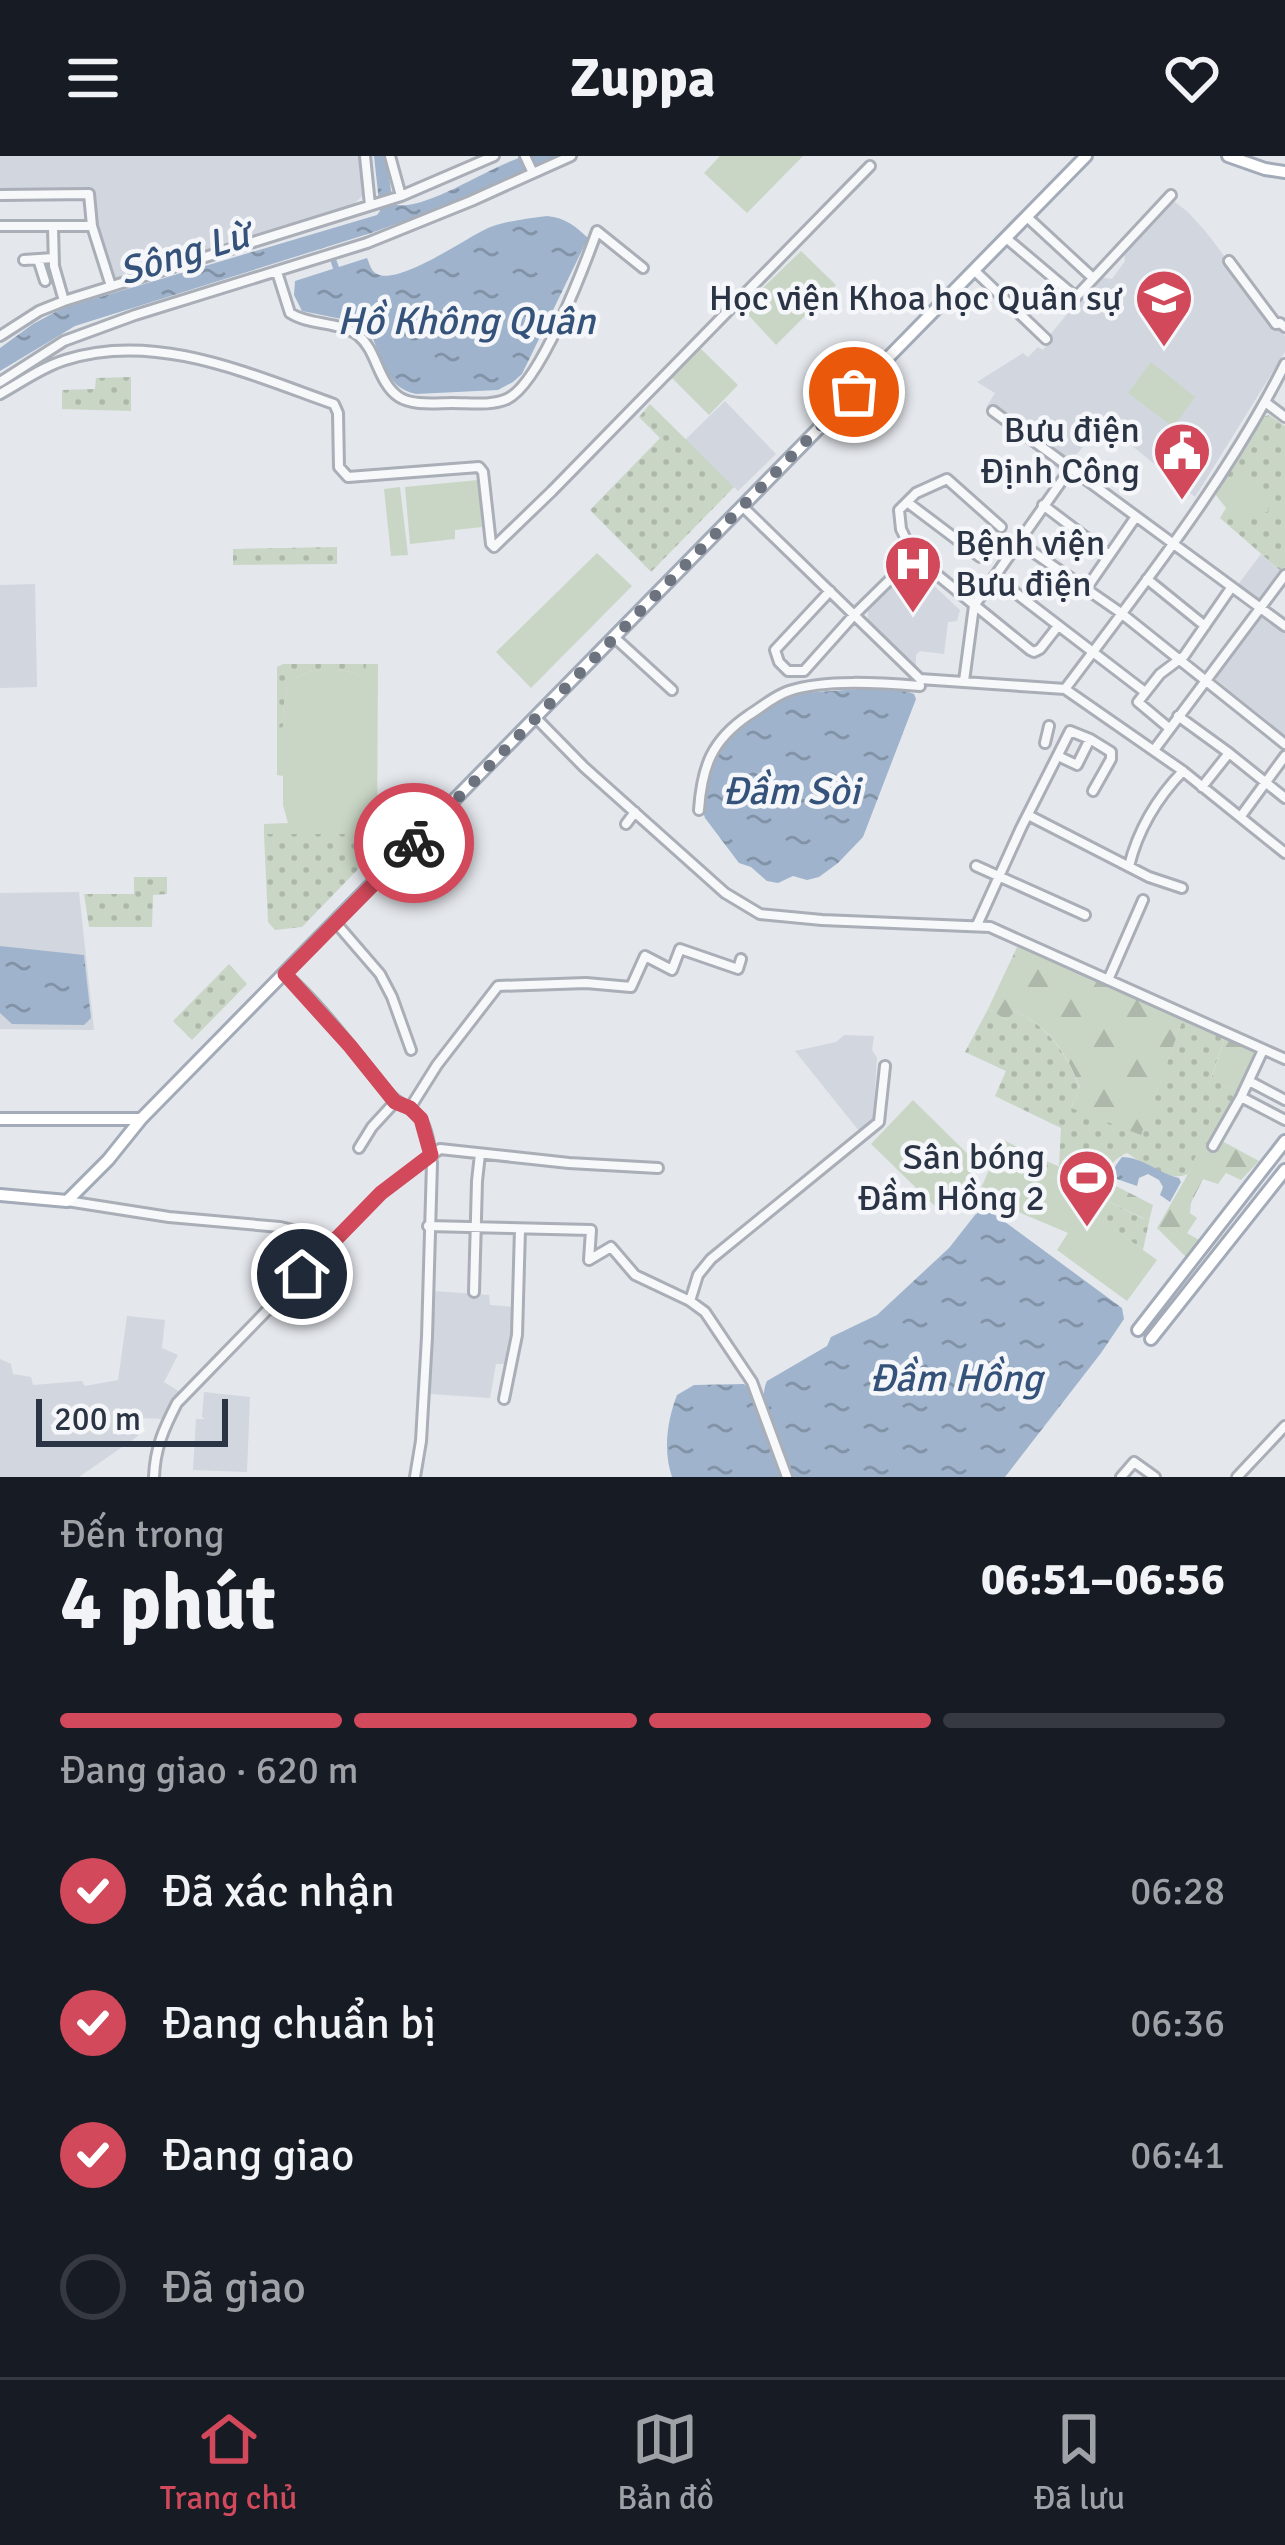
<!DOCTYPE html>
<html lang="vi">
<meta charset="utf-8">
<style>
:root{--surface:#171b24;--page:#242831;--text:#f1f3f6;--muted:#9ea1a6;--line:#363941;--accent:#d1495b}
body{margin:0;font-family:Signika,sans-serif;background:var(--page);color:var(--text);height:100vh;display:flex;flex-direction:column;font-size:45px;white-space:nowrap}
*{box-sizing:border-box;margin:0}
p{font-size:39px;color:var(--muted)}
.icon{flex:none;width:66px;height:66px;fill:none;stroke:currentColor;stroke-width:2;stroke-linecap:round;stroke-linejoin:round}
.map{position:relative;height:1321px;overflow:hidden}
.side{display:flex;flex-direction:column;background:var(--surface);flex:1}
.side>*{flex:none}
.scale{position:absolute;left:36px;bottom:30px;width:192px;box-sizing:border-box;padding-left:12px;border:6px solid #2b3445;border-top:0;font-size:33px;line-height:42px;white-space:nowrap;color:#2b3445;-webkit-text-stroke:9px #f4f6f9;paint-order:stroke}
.pin{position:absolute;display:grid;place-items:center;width:102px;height:102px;color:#fff;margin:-51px;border:6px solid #fff;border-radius:50%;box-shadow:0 3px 12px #0007}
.courier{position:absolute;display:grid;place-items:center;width:120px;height:120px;margin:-60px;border:9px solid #d1495b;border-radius:50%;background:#fff;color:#222;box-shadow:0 3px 15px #0007}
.headline em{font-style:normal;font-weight:700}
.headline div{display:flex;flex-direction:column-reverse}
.headline{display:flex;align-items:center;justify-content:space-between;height:204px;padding:0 60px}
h1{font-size:78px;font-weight:700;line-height:90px}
.bar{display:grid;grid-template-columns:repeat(4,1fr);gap:18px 12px;align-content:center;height:144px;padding:0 60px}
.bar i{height:15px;border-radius:9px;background:var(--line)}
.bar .on{background:var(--accent)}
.bar p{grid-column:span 4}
ol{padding:0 60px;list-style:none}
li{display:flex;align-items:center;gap:36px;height:132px}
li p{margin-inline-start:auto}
li .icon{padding:12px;border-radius:50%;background:var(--accent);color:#fff;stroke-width:4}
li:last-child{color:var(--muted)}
li i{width:66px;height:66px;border:6px solid var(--line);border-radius:50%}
header{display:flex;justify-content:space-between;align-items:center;height:156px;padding:0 60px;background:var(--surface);font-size:54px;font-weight:700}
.tab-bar{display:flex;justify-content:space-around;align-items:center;height:168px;border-top:3px solid var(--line);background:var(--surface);font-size:33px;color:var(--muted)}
.tab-bar a{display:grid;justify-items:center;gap:6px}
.tab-bar .on{color:var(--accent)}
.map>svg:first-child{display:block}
.built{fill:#d2d6de}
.grass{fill:url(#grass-dots)}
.forest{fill:url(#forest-firs)}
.pitch{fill:#c9d6c5}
.water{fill:url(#water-ripples)}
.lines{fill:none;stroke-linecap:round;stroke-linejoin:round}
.canal{stroke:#9fb4cc;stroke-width:6}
.minor-casing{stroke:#a9aeb7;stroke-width:14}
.major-casing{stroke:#a3abb8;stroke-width:16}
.minor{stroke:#f7f8fa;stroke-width:8}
.major{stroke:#fff;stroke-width:10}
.done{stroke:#6c737f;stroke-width:12;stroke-dasharray:0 21.6}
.route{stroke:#d1495b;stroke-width:15}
.labels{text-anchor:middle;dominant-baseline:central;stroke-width:9;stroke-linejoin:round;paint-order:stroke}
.poi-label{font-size:36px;fill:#2b3445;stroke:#f4f6f9;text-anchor:end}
.water-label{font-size:39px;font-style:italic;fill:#34527a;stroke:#f4f6f9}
</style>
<header><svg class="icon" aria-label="menu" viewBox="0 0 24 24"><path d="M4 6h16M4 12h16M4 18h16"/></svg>Zuppa<svg class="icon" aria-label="heart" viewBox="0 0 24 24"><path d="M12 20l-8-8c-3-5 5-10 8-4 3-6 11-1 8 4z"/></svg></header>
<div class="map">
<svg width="1285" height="1321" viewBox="0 0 1285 1321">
<defs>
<pattern id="grass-dots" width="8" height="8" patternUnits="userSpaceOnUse" patternTransform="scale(3)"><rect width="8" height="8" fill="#c9d6c5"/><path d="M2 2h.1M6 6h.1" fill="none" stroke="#adb8ab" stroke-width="1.8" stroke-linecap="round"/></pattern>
<pattern id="forest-firs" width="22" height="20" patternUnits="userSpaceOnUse" patternTransform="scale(3)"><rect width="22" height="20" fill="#c9d6c5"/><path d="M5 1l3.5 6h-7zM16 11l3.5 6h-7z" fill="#adb8ab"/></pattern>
<pattern id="water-ripples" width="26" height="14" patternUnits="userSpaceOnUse" patternTransform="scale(3)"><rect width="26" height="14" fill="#9fb4cc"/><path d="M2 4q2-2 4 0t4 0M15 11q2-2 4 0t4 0" fill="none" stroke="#8293a7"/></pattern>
</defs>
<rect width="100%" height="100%" fill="#e4e7ec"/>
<path class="built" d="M 0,0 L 361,0 L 365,37 L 352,50 L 114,126 L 95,67 L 91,37 L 0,38 Z
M 1172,44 L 1188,56 L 1206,76 L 1285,180 L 1285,196 L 1195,341 L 1104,267 L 1061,316 L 987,250 L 995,237 L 977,226 L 1023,197 L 1028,201 L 1038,191 L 1043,194 L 1051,183 L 1049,180 L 1095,124 L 1101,121 L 1112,123 L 1125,105 L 1124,93 Z
M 725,245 L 776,298 L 738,335 L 685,284 Z
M 1261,398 L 1282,416 L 1262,442 L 1251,443 L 1237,430 Z
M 917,414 L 960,454 L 957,465 L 948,466 L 944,498 L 920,495 L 916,499 L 916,512 L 868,467 L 868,455 L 908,415 Z
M 35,428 L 37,531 L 0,532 L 0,429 Z
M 1262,455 L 1285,473 L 1285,579 L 1215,523 Z
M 79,736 L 94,874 L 0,873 L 0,737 Z
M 844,879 L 874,880 L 872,894 L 877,902 L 873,965 L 859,975 L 795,895 L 836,886 Z
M 434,1135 L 489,1139 L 490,1149 L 516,1151 L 510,1208 L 496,1208 L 490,1242 L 430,1238 Z
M 127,1160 L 165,1164 L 162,1192 L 178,1199 L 164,1226 L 180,1236 L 163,1263 L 141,1262 L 138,1280 L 79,1321 L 0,1321 L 0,1203 L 11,1208 L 13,1218 L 31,1221 L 33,1229 L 82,1225 L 85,1230 L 118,1224 Z
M 204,1236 L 250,1241 L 247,1316 L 193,1314 L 196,1263 L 205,1263 L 202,1261 Z"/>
<path class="grass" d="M 131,221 L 131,255 L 62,253 L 62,234 L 95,233 L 96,222 Z
M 650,248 L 734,331 L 651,416 L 590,354 L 660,282 L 639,261 Z
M 1269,259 L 1285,270 L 1285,411 L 1282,416 L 1220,362 L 1226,352 L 1215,338 L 1262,261 Z
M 337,391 L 337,408 L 233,409 L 233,393 Z
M 283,508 L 366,508 L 366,524 C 354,515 345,514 329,514 C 287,513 283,535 283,572 L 277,572 L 277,511 Z
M 377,645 L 396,646 L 398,650 L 396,674 L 302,771 L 275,774 L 268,766 L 264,678 L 344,678 L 364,664 L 377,681 Z
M 134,721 L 167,721 L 167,738 L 153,739 L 152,771 L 89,771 L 84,738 L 134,738 Z
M 229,808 L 247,828 L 192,884 L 173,865 Z
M 988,853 L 1007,864 L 1015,855 C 1049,871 1067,898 1080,933 L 1071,951 L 1141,978 L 1183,863 L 1225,880 L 1211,922 L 1237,934 L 1209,989 L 1202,987 L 1188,1018 C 1168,1027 1144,1008 1127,997 C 1113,1002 1113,1011 1102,1016 C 1090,1022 1070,1015 1059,1010 L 1061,972 L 995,940 L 1006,915 L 965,896 Z
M 1087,1035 L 1144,1063 L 1150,1061 L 1143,1094 L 1087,1054 L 1075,1070 Z"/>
<path class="forest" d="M 1018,789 L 1183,863 L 1141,979 L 1071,952 L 1080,932 C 1067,898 1050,871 1015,855 L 1007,864 L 988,853 Z
M 1225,880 L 1246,889 L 1254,896 L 1254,904 L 1237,934 L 1211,923 Z
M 999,982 C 1030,996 1067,1022 1102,1016 L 1114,1029 L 1153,1049 L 1150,1061 L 1145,1063 L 1087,1035 L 996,998 Z
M 1220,984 L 1259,1005 L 1241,1024 L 1226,1017 L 1218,1028 L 1203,1023 L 1191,1047 L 1190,1057 L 1197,1062 L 1187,1077 L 1199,1084 L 1187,1102 L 1157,1072 L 1188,1018 L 1202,986 L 1216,993 Z"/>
<path class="pitch" d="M 720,0 L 803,0 L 747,57 L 704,17 Z
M 801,95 L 836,129 L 776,189 L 742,152 Z
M 700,192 L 738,229 L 709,259 L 671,221 Z
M 1151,206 L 1195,241 L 1173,271 L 1128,237 Z
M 1255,321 L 1269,355 L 1235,368 L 1222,335 Z
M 478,324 L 482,371 L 455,374 L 455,383 L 410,388 L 405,331 Z
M 400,331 L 408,399 L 391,400 L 384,333 Z
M 597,397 L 632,430 L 531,532 L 496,496 Z
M 366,508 L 378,508 L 377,682 L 363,682 L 363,666 L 344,678 L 264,678 L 264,668 L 288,667 L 283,649 L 283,620 L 277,619 L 277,572 L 283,571 C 283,535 287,513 329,514 C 344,514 353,515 365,523 Z
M 913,944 L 982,1012 L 940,1055 L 871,988 Z
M 996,998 L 1087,1035 L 1077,1064 L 1086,1053 L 1157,1104 L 1127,1145 L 1057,1094 L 1068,1077 L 978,1039 Z"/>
<path class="water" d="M 374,0 L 386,0 L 393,48 C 424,58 494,6 527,0 C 536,0 547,0 556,0 L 437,53 L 371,77 L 75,170 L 0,215 L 0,192 L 33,168 L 63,152 L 377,59 L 380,55 Z
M 547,60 C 566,62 575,70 588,82 L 522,218 L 513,226 L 498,234 L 416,238 C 385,232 381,200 370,175 L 351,165 L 302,155 L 294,139 L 295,125 L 367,102 C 370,109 371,115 377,118 C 398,129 462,85 482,75 C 501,65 526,63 547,60 Z
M 860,533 L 902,534 L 914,538 L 916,543 L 863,681 L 838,707 L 819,721 L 807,724 L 793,720 L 778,727 L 767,725 L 751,711 L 739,707 L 705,662 L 702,652 L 711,607 L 727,580 L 745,565 L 788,538 Z
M 0,790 L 84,799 L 91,862 L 84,869 L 12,868 L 0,857 Z
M 1122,1001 C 1142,1001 1160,1018 1179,1022 L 1181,1026 L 1170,1046 L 1160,1039 L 1163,1031 L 1159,1024 L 1148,1018 L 1139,1022 L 1137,1030 L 1111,1021 L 1116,1009 Z
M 983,1053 L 997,1060 L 1122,1152 L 1124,1163 L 1101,1197 L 1005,1321 L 790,1321 C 781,1297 755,1248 767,1225 L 827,1190 L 831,1181 L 877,1159 L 949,1092 L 975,1059 Z
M 744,1228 L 753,1236 L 783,1321 L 672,1321 C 663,1295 667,1265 677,1239 L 694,1229 Z"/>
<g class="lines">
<path class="canal" d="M 334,106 L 336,112"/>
<defs>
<path id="minor" d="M 365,0 L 370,49
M 390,0 L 401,40
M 525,0 L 533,17
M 0,39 L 89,38 L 92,70 L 111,130
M 1027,61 L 1093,122
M 0,70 L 92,70
M 53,71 L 54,110 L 64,145
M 1006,82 L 1076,141 L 1171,39
M 38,103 L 45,125
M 24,104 L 53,102
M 1229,105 L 1276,168 L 1280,167 L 1285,171
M 975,115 L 1046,183
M 277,116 L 290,157 C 310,170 340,165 359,180 C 377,195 378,227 399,241 C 413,250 436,247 452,247 C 470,247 491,250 507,243 C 540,228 584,111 597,75 L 643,112
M 0,180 L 39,155 L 64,145 L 401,40 L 494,0
M 0,226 L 64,185 L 135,159 L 367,87 L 471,45 L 571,0
M 0,238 C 22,226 42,211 65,204 C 156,175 249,218 334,248 L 338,257 L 339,311 L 348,321 L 479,311 L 483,316 L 491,388 L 494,391 L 552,335 L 870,10
M 1265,246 L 1285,261
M 993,255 L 1285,470
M 907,346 L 980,401
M 1043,349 L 1109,399
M 743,351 L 920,523 L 1065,533 L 1183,615 L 1285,697
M 1001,371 L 947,323 L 916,337 L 899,354 L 901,373 L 914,400 L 1030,494 L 1034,496 L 1040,493 L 1058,470
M 1020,387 L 1121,457 L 1285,588
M 995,421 L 1145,536
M 1147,423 L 1205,470
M 1086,433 L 1135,362
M 830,435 L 775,494 L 779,506 L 788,515 L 804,515 L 854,459 L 914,400
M 614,481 L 672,534
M 964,525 L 974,450 L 1070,313
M 1065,533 C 1143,429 1226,325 1285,208
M 1178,560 L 1229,597
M 536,562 L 584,611 L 725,737 L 760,758 L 822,764 L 990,771 L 1285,903
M 1169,572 L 1138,546 L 1160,518 L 1184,500 L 1231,432
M 1045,587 L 1049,570
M 1154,594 L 1285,419
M 1058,600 L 1077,609 L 1090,583
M 1202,631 L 1229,597 L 1285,642
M 699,654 C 702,610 712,584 749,559 C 762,551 774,540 789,535 C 825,523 881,527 920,530
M 1028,659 L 1149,721 L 1182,732
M 1241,660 L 1285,600
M 626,668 L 635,656
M 976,710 L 1085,759
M 1129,710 C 1138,674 1157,642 1183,615
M 336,767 L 380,818 L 392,841 L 411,894
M 977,769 L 1021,672 L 1070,575 L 1090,583 L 1111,596 L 1111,603 L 1093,635
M 285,818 C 325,853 356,899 390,939 C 399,949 412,951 420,962 C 428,974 430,993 432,1007 L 427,1181 L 421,1285 L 415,1321
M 1108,824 L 1143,744
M 1249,925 L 1285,944
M 1241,941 L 1285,964
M 410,952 L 437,909 L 498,830 L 586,827 L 631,831 L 645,800 L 672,814 L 680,793 L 738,813 L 741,803
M 1213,990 L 1241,941 L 1263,894
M 359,992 L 372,971 L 395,946
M 67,1045 L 169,1061 L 280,1071 L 334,1084
M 428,1070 L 591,1074 L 589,1104 L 611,1091 L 635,1119 L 690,1145 L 705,1156 L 752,1226 L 787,1321
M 474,1136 L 477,1025 L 480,998
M 690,1145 L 698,1119 L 711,1103 L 879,966 L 885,910
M 504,1243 L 517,1179 L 520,1073
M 154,1321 C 155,1292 164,1272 177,1247 L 381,1037 L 440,993 L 569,1007 L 658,1012
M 1121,1321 L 1134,1306 L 1155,1321
M 1237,1321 L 1285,1270"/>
<path id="major" d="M 1228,0 L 1265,13 L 1285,16
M 0,963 L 141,963
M 0,1039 L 67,1045 L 108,1004 L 141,963 L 1086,0
M 1138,1174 L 1285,985
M 1151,1183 L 1285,1014"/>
</defs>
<use href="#minor" class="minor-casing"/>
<use href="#major" class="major-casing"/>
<use href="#minor" class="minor"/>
<use href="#major" class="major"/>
</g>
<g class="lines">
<path class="done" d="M 414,687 L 854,236"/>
<path class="route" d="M 302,1118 L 381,1037 L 431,999 L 421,963 L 410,952 L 395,946 L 350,890 L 285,818 L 414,687"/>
</g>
<defs>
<symbol id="university-pin" viewBox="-11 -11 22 30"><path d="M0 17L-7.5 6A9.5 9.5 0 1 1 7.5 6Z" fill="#d1495b" stroke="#f4f6f9"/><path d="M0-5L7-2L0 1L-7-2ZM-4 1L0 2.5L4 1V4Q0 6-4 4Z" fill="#fff"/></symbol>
<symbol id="civic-pin" viewBox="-11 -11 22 30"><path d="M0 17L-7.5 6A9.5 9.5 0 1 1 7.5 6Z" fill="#d1495b" stroke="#f4f6f9"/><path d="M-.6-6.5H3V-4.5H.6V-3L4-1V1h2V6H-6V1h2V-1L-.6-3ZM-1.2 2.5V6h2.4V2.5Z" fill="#fff"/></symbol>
<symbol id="hospital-pin" viewBox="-11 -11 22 30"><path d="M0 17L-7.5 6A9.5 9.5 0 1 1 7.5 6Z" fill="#d1495b" stroke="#f4f6f9"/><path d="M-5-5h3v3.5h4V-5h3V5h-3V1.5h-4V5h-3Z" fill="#fff"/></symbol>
<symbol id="stadium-pin" viewBox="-11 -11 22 30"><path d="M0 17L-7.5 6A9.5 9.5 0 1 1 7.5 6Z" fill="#d1495b" stroke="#f4f6f9"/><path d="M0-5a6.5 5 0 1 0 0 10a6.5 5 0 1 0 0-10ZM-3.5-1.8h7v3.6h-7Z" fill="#fff"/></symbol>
</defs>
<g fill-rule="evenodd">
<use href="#university-pin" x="1131" y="109" width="66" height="90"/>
<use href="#civic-pin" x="1149" y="262" width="66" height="90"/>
<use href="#hospital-pin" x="880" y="375" width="66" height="90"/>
<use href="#stadium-pin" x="1054" y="989" width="66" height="90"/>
</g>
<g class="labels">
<g class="poi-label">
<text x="1122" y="142">Học viện Khoa học Quân sự</text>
<text x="1140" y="274">Bưu điện<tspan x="1140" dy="41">Định Công</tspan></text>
<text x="955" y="387" text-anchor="start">Bệnh viện<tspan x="955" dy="41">Bưu điện</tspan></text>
<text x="1045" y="1001">Sân bóng<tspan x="1045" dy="41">Đầm Hồng 2</tspan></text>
</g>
<g class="water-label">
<text transform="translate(184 97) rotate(-17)">Sông Lừ</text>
<text x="466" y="165">Hồ Không Quân</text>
<text x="791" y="635">Đầm Sòi</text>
<text x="956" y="1222">Đầm Hồng</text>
</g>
</g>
</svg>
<div class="scale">200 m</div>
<div class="pin" style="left:854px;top:236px;background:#ea580c"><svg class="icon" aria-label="bag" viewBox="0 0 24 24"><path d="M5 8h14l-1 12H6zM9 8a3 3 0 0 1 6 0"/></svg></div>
<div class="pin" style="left:302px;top:1118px;background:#1f2937"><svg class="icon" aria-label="home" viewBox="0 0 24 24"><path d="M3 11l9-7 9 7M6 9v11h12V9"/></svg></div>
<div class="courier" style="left:414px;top:687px"><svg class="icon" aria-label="bike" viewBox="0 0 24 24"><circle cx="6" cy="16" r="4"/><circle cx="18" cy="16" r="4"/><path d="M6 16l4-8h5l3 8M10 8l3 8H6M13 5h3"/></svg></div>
</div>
<section class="side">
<div class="headline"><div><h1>4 phút</h1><p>Đến trong</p></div><em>06:51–06:56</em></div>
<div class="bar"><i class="on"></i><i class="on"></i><i class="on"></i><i></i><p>Đang giao · 620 m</p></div>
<ol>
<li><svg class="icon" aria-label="check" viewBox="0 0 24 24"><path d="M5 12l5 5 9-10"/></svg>Đã xác nhận<p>06:28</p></li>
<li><svg class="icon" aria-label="check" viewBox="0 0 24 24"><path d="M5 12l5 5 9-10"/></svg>Đang chuẩn bị<p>06:36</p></li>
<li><svg class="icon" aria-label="check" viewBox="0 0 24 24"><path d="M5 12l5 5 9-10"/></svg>Đang giao<p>06:41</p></li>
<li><i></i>Đã giao</li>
</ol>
</section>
<nav class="tab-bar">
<a class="on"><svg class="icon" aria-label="home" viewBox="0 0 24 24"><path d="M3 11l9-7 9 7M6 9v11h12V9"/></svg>Trang chủ</a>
<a><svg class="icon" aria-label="map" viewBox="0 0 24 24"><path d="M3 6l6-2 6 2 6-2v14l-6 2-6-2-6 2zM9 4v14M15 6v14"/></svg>Bản đồ</a>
<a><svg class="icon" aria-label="saved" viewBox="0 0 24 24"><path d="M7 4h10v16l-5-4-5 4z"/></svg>Đã lưu</a>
</nav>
